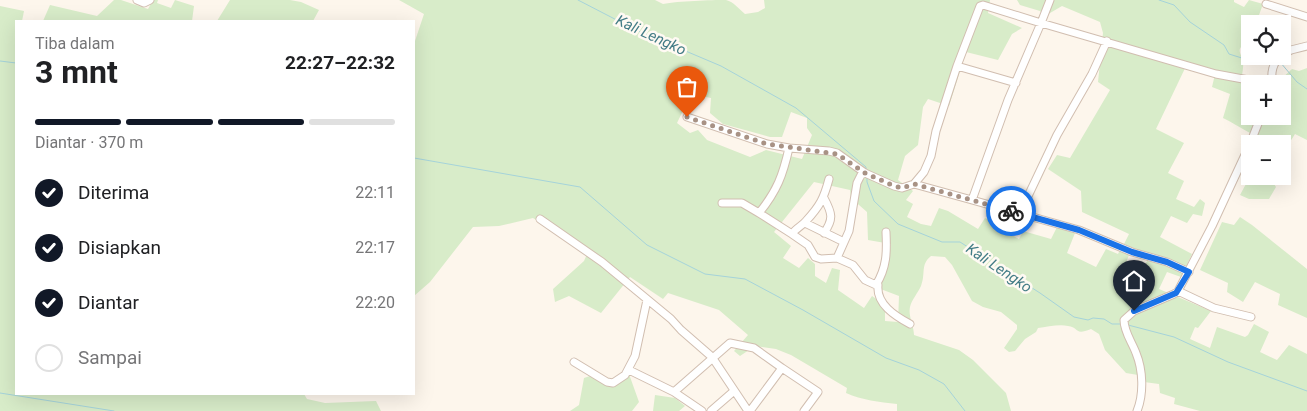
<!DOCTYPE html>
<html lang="id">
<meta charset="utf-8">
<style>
:root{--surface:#fff;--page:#f2f2f2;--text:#202124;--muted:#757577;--line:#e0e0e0;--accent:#111827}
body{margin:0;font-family:Roboto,sans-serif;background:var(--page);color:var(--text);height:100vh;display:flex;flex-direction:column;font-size:19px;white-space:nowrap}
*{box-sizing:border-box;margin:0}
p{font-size:16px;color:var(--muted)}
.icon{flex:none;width:28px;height:28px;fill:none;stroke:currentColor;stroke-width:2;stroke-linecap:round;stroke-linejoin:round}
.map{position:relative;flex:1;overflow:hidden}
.panel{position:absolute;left:15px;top:20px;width:400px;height:375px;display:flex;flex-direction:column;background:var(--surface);border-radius:0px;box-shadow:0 5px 20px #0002}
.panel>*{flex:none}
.fabs{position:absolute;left:1241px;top:15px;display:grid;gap:10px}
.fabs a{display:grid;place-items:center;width:50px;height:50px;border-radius:0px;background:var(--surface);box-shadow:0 5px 20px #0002;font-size:25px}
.pin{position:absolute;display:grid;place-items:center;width:42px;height:42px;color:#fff;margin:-51px -21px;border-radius:50% 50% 50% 0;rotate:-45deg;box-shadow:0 0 5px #0007}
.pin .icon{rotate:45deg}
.courier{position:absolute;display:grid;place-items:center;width:50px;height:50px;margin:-25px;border:4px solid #1a73e8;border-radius:50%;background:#fff;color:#222;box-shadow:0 1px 6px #0007}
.head em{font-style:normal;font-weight:700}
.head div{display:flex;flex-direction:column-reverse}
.head{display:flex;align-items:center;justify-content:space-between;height:85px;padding:0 20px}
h1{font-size:32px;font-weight:700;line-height:38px}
.bar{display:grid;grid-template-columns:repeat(4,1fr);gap:8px 5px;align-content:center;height:60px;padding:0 20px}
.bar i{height:6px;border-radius:4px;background:var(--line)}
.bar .active{background:var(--accent)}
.bar p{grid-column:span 4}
ol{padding:0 20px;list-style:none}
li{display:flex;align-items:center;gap:15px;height:55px}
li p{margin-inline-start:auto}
li .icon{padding:5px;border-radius:50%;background:var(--accent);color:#fff;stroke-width:4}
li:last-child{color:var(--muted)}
li i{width:28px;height:28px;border:2px solid var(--line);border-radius:50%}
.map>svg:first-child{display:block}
.green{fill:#d8ecc9;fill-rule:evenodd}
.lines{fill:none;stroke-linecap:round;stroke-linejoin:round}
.stream{stroke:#a5d3da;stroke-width:1}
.minor-casing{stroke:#d1beb0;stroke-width:9}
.minor{stroke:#fff;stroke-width:7}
.done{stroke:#a89285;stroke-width:5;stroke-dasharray:0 9}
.route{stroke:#1a73e8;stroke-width:6}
.labels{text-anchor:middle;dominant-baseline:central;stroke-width:5;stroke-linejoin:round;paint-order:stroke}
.water-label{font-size:15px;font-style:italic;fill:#437c86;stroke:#fffaf3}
</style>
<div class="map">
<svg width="1307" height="411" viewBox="0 0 1307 411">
<rect width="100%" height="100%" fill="#fdf6ec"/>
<path class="green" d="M 114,0 L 121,0 L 148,9 L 153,0 L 158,0 L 157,3 L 171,8 L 175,0 L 194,6 L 192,21 L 43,21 L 50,5 L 97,16 Z
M 230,0 L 290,0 L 301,2 L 319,10 L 313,21 L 217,21 Z
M 399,0 L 655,0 L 663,4 C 679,1 710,0 726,0 C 734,2 739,9 745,14 L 758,12 L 765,8 L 764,0 L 990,0 L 988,13 L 1022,28 L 1012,34 L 998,60 L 966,52 L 949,106 L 928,99 L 923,107 L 918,145 L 905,156 L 898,180 L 913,191 L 906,200 L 913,204 L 907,217 L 921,224 L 931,226 L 939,208 L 948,211 L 978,229 L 985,218 L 1008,229 L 1006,232 L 1019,239 L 1023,231 L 1051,239 L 1057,227 L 1075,233 L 1067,253 L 1096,267 L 1106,249 L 1118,254 L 1120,250 L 1129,255 L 1123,270 L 1139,277 L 1150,255 L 1124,244 L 1129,234 L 1082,212 L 1081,191 L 1048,169 L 1057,155 L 1070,158 L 1110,90 L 1098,82 L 1103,33 L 1100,22 L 1062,6 L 1045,16 L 1040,11 L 1020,5 L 1017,0 L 1234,0 L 1234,2 L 1244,7 L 1249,0 L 1263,4 L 1259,15 L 1270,20 L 1271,24 L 1250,24 L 1250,43 L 1246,41 C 1239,50 1238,48 1242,58 C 1244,63 1243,70 1242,75 L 1250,84 L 1250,116 L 1282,116 L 1282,84 L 1260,84 L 1261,79 L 1280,80 L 1292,69 L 1299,71 L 1307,68 L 1307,140 L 1295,134 L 1283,153 L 1282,144 C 1263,144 1242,127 1223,118 L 1230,94 L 1212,87 L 1216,70 L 1188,62 L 1156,129 L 1184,143 L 1168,173 L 1184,181 L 1176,199 L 1194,207 L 1200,199 L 1205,203 L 1202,216 L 1193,214 L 1187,223 L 1171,216 L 1160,237 L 1192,254 L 1181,277 L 1167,272 L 1159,289 L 1211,311 L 1198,328 L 1195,327 L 1190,339 L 1210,348 L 1217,327 L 1245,337 L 1248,335 L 1254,324 L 1269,332 L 1260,352 L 1277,360 L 1289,345 L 1307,354 L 1307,411 L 1200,411 L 1174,404 L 1175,398 L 1160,393 L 1159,384 L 1144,382 L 1138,375 L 1126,373 L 1105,350 L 1099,334 L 1091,329 C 1074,336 1079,327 1068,326 C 1059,324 1047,327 1038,328 L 1036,332 L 1025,339 L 1015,351 L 1009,352 L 1004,348 L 1017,329 L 1017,325 L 1001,312 L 983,307 L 972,301 L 952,265 L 945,257 L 931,256 C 920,265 926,273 921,286 C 918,293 912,299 910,307 C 908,316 914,326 914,335 L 959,350 L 973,360 L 1006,393 L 1011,411 L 897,411 L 897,404 C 879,402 862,400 846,393 L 847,388 L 791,355 L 776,349 L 755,346 L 740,356 L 734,351 L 748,335 L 719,310 L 668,293 L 663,299 L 630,277 L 601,313 L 569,296 L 555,302 L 553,289 L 584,261 L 588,252 L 533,218 L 499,226 L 473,227 L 430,282 L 414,296 L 414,44 L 424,14 ZM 691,94 L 711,98 L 710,113 L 723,124 L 770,137 L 782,137 L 791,112 L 807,118 L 807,128 L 812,135 L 802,159 L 766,150 L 750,157 L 707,140 L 698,130 L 690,133 L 677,123 ZM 814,182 L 850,190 L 851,198 L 867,212 L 868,240 L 891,244 L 887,270 L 878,288 L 899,296 L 898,322 L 885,321 L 885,305 L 872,296 L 864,308 L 838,290 L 840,270 L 832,268 L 826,283 L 815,276 L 815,264 L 808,258 L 799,268 L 783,258 L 791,246 L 774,232 Z
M 0,6 L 24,11 L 22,21 L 16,21 L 16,394 L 304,394 L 307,399 L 325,403 L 376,401 L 381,411 L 0,411 Z
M 1256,176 L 1269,176 L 1276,187 L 1269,199 L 1249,199 L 1240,195 L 1247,182 L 1252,183 Z
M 1240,217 L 1252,225 L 1307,269 L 1307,318 L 1278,305 L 1280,294 L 1255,282 L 1243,302 L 1227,292 L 1228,283 L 1200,270 L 1222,222 L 1234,225 Z
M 596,374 L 612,380 L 629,374 L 639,402 L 632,411 L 570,411 L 579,405 L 584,378 Z
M 655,395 L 675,398 L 685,406 L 679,411 L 653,411 Z"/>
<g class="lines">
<path class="stream" d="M 578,0 L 636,30 L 721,66 L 796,108 L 866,167 L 866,170
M 1159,0 L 1174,5 L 1190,22 L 1224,45 L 1229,54 L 1245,59 L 1252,56
M 0,61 L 16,63
M 1280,62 L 1297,82 L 1307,89
M 414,158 L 580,187 L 647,245 L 705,274 L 745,279 L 803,310 L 886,358 L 919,370 L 944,384 L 965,411
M 867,177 L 867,182 L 874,201 L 898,224 L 942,242 L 960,242 L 1040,293 L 1074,317 L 1088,320 L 1093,318 L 1104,319 L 1112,324 L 1121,324
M 1128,325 L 1174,337 L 1228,362 L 1307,391
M 0,393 L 114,411"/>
<defs>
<path id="minor" d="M 137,0 L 144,3 L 150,0
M 1266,4 L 1307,17
M 1282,55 L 1291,50 L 1307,46
M 957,66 L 1016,83
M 1272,84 C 1271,72 1272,64 1281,56
M 687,117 L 767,144 L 789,148 L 829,151 L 837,153 L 865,173 L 894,186 L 902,188 L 914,184 L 972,200 L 1008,100 L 1041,23 L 1216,74 L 1270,84
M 1250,144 L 1261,116
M 789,148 C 783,175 777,191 759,213 L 792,234
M 829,179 C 824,198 820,206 806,221 C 802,226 796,228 792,234 L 808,245 L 815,257 L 821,259 L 837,258 L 849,231 L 857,183 L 861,175 L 865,173
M 914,184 L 924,172 L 931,156 L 936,131 L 957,66 L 980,6 L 983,5 L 1041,23 L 1050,0
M 972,200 L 1079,230 L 1132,252 L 1167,262 L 1189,272
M 722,203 L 742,203 L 759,213
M 1020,213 L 1057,135 L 1092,74 L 1107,41
M 540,219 L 602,262 L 671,319 L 681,330 L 712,357 L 748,411
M 805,223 L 844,242
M 824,233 C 834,219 832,213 824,198
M 837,258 L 853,265 L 865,280 L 876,285 C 887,267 887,252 886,232
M 876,285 L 878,285 C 876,304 895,316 910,324
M 1178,291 L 1214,308 L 1251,317
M 574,362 L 607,382 L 613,383 L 625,375 L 635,356 L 647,300
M 629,370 L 674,392 L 702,411
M 674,392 L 730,343 L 754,348 L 782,368
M 711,411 L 734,391
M 750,411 L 782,368 L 818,392 L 804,411
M 1137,411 C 1144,394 1143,370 1136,353 C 1132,342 1124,332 1124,320 L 1134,311 L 1174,294 L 1178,291 L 1212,226 L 1250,144"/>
</defs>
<use href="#minor" class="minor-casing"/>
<use href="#minor" class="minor"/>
</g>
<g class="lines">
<path class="done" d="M 687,117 L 767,144 L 837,154 L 865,173 L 894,186 L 902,188 L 914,184 L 1011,211"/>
<path class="route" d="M 1011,211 L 1079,230 L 1132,252 L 1167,262 L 1189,272 L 1176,293 L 1134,311"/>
</g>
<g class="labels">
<g class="water-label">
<text transform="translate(651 35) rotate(25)">Kali Lengko</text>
<text transform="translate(999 268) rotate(34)">Kali Lengko</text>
</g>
</g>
</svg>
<div class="fabs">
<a><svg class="icon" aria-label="locate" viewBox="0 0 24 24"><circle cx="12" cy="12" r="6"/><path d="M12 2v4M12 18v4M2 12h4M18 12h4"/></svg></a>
<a>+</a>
<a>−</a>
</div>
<div class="pin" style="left:687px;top:117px;background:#ea580c"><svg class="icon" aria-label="bag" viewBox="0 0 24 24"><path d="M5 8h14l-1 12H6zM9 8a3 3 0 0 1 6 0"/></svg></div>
<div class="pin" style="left:1134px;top:311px;background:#1f2937"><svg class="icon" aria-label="home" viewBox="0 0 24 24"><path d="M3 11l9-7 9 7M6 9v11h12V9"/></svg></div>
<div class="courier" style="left:1011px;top:211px"><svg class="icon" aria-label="bike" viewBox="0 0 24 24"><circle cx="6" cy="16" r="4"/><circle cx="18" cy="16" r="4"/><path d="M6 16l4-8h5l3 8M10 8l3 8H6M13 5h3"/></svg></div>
<section class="panel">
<div class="head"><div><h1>3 mnt</h1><p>Tiba dalam</p></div><em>22:27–22:32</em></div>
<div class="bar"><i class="active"></i><i class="active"></i><i class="active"></i><i></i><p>Diantar · 370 m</p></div>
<ol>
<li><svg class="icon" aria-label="check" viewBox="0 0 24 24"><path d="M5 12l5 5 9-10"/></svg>Diterima<p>22:11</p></li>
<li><svg class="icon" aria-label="check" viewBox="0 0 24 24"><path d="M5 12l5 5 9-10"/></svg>Disiapkan<p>22:17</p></li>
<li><svg class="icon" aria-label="check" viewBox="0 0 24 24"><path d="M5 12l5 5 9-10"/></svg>Diantar<p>22:20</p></li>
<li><i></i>Sampai</li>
</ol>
</section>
</div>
